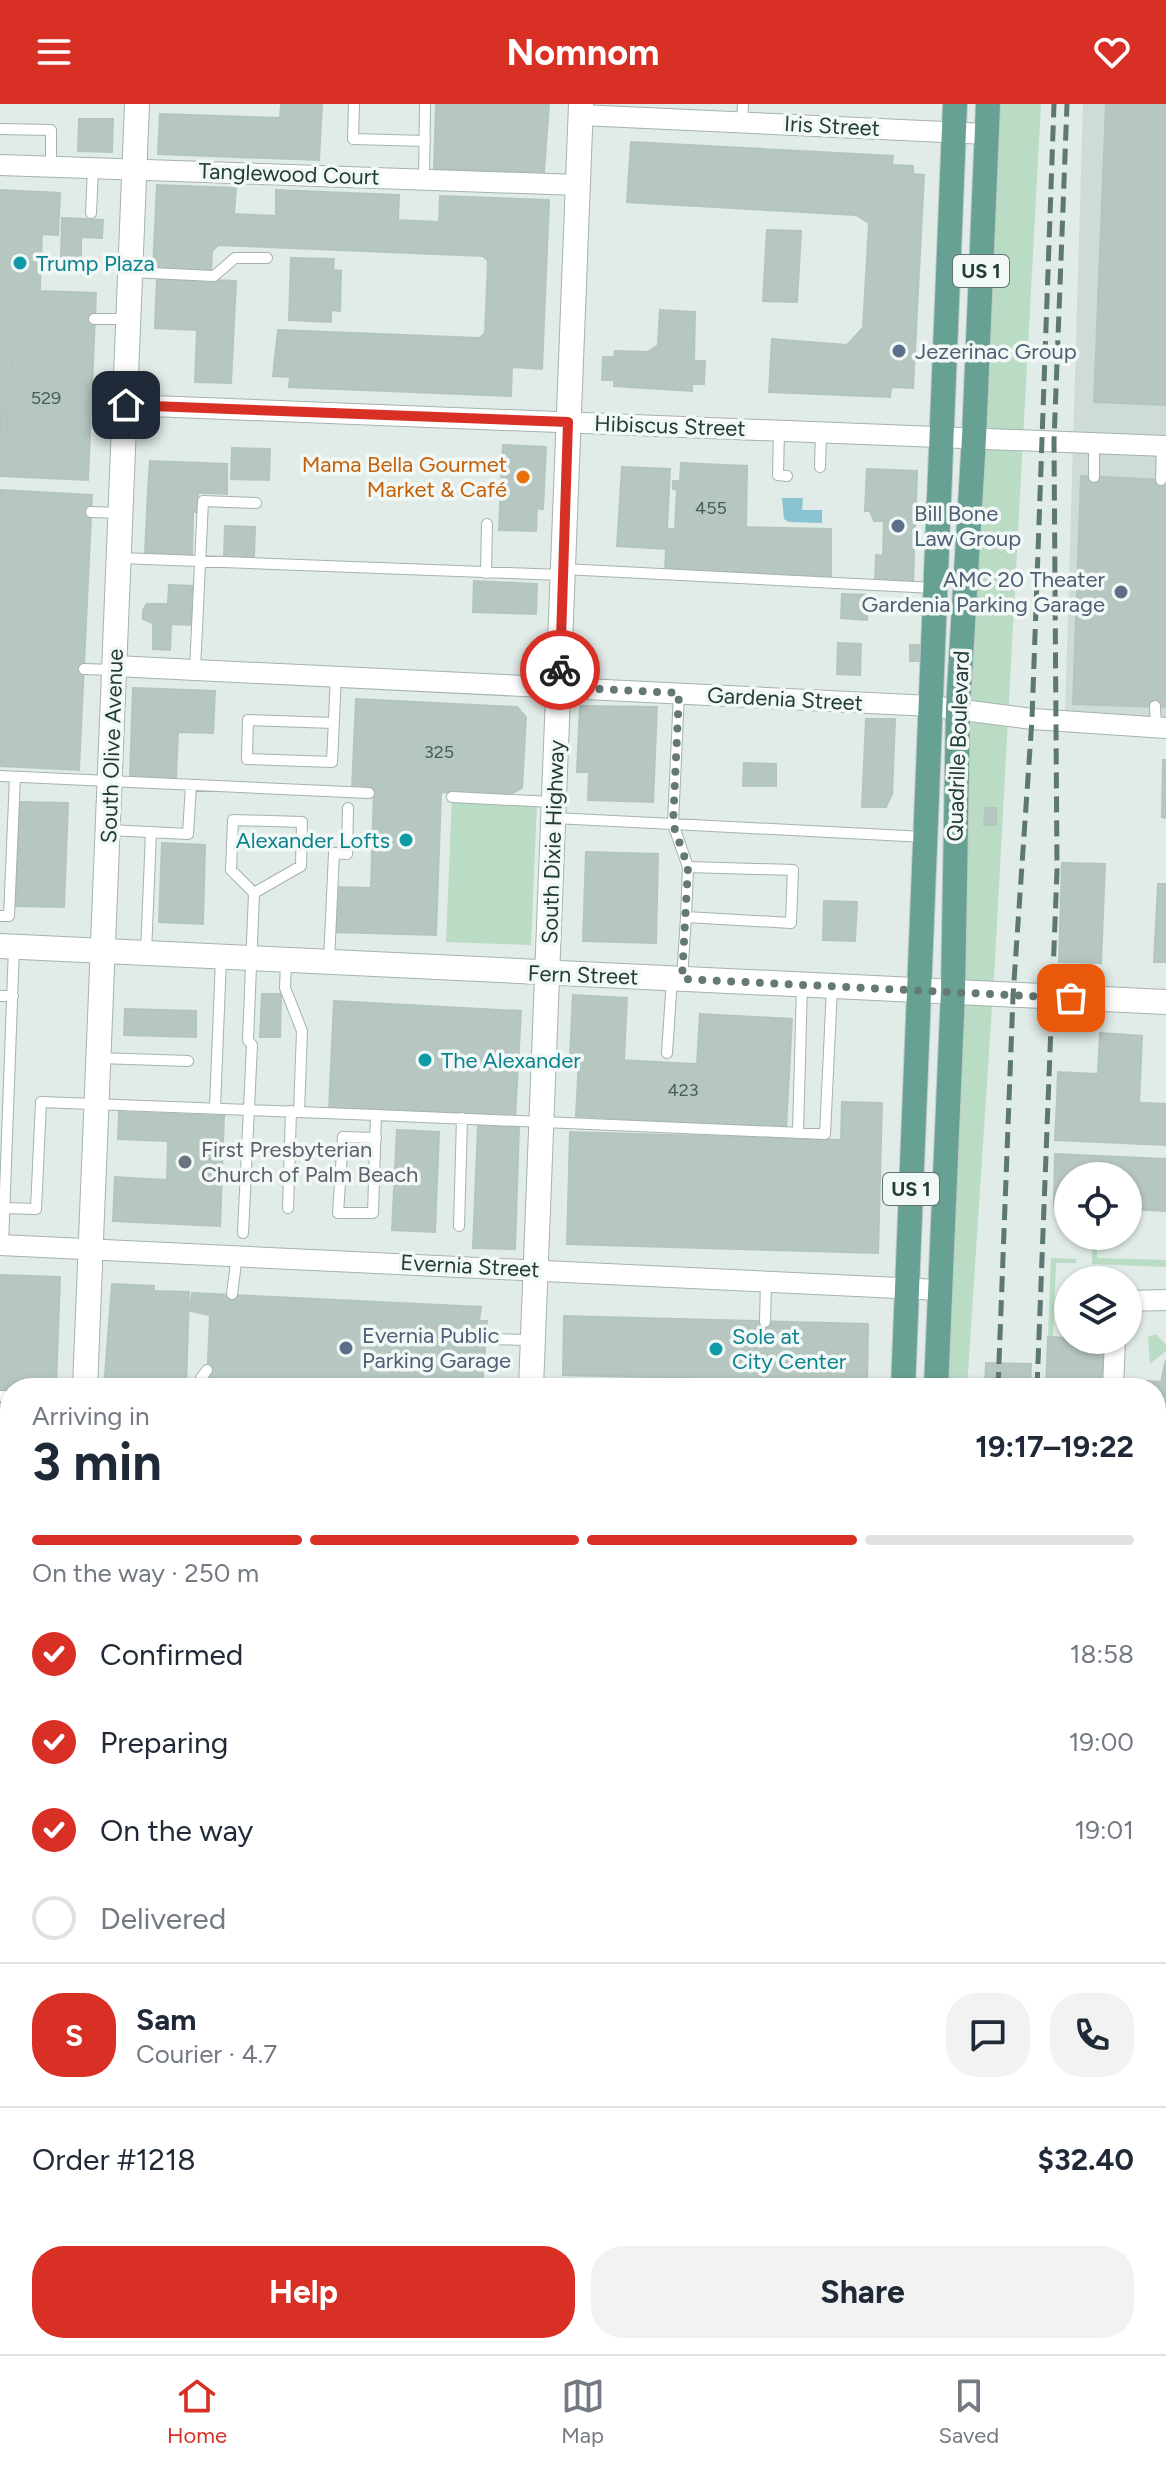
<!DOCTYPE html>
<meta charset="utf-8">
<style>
:root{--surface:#fff;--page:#f2f2f3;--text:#1f2937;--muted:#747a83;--line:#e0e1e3;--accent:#d93025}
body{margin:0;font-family:Figtree,sans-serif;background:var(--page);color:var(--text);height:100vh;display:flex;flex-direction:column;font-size:30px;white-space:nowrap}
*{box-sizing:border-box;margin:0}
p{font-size:26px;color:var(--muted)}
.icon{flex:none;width:44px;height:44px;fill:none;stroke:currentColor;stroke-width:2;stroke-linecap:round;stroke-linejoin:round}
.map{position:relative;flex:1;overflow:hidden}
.panel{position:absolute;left:0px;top:1274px;width:1166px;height:976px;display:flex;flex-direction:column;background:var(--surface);border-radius:32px 32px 0 0;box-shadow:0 2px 6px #0004}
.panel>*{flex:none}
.buttons{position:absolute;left:1054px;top:1058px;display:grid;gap:16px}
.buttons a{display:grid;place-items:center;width:88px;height:88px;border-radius:50%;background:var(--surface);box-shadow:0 2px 6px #0004;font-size:40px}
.pin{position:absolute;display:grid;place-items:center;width:68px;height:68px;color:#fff;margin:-34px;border-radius:16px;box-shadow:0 4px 12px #0006}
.courier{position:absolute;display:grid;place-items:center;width:80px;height:80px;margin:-40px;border:6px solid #d93025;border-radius:50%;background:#fff;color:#222;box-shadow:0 2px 10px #0007}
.summary em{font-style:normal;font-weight:700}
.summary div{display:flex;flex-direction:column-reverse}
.summary{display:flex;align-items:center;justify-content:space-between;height:136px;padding:0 32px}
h1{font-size:52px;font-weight:700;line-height:60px}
.bar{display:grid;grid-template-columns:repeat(4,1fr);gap:12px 8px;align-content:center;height:96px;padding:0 32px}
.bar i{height:10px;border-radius:6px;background:var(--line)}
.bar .on{background:var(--accent)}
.bar p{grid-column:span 4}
.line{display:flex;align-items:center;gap:20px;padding:0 32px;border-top:2px solid var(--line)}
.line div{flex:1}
.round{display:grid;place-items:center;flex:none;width:84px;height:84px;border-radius:32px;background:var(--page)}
ol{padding:0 32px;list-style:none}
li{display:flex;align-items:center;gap:24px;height:88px}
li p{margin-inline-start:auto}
li .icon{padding:8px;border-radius:50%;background:var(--accent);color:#fff;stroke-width:4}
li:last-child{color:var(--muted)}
li i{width:44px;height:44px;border:4px solid var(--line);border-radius:50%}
.cta{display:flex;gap:16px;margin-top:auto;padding:16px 32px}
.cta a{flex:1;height:92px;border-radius:32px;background:var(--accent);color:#fff;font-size:32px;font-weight:700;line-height:92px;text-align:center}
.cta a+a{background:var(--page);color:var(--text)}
header{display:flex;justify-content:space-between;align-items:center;height:104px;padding:0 32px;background:var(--accent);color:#fff;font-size:36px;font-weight:700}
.dock{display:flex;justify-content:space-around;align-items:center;height:112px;border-top:2px solid var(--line);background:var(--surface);font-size:22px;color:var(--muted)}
.dock a{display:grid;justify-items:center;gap:4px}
.dock .on{color:var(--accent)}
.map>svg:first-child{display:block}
.built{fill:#cfdbd6}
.green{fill:#badcc5}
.water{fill:#89c2d0}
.building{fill:#b6c6c0;stroke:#b4c5be;stroke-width:2}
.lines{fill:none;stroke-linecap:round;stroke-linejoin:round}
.service-casing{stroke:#a4b3ae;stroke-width:12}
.minor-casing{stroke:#a4b3ae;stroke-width:22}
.tertiary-casing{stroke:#a4b3ae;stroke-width:26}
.primary-casing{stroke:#c1c8c7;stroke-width:26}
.service{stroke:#fff;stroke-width:10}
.minor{stroke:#fff;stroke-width:20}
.tertiary{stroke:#fff;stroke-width:24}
.primary{stroke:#66a194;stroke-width:24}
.rail{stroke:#5c7871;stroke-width:5;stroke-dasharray:16 8;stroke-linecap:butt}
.done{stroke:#657974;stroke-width:8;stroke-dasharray:0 14.4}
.route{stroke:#d93025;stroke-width:10}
.culture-dot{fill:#0f9aa8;stroke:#f2f8f5;stroke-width:3}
.service-dot{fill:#5c6f8a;stroke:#f2f8f5;stroke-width:3}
.food-dot{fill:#e8710a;stroke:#f2f8f5;stroke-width:3}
.worship-dot{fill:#6b7280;stroke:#f2f8f5;stroke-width:3}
.labels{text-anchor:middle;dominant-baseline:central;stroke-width:7;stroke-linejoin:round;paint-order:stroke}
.number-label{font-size:18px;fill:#475e58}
.shield{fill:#f2f8f5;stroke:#60746f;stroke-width:2}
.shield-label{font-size:20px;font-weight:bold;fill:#223c36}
.street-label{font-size:22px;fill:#223c36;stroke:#f2f8f5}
.culture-label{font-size:22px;fill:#0d838f;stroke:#f2f8f5;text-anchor:start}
.service-label{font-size:22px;fill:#4e5e75;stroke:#f2f8f5;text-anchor:start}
.food-label{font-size:22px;fill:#c56008;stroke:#f2f8f5;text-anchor:end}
.worship-label{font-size:22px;fill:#5b616d;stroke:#f2f8f5;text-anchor:start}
</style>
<header><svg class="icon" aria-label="menu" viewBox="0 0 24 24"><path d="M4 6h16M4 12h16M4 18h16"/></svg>Nomnom<svg class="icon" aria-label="heart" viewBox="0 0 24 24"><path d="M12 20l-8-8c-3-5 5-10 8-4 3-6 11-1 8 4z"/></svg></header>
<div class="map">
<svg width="1166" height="2250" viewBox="0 0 1166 2250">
<rect width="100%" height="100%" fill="#e1ebe7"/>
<path class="built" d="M 1083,0 L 1166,0 L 1166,614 L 1065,611 Z"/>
<path class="green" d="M 994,0 L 1041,0 L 995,857 L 967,1284 L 946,1284 Z
M 452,693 L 537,698 L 531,841 L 446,838 Z
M 1097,1140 L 1097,1154 L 1166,1156 L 1166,1163 L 1092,1160 L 1092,1144 Z
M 1051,1154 L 1076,1155 L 1076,1159 L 1056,1159 L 1053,1233 L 1048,1233 Z
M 1156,1230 L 1166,1241 L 1166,1247 L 1150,1260 L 1148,1233 Z
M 1156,1657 L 1166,1658 L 1166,1774 L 1156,1773 Z"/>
<path class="water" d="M 782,394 L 803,394 L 802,406 L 822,406 L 822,419 L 789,418 L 784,415 Z"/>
<path class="building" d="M 281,0 L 322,0 L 319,56 L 158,50 L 160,10 L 280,14 Z
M 436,0 L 549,0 L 544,68 L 434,65 Z
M 1106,0 L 1166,0 L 1166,301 L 1094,298 Z
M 79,15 L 113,15 L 112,48 L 78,47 Z
M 631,38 L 893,52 L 892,61 L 913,62 L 913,70 L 924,71 L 913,284 L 891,283 L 890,293 L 769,288 L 772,235 L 847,241 L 863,224 L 869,119 L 856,111 L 627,98 Z
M 157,81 L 236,84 L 234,110 L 276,112 L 276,86 L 399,91 L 398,116 L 439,118 L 440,92 L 549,96 L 542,265 L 512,263 L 511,292 L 289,283 L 290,273 L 273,272 L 278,226 L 480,234 L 485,229 L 488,157 L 483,152 L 218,141 L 212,147 L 211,167 L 153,165 Z
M 0,86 L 60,89 L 58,131 L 42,130 L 39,209 L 0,208 Z
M 62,114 L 103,116 L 102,134 L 81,133 L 81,156 L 61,155 Z
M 767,126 L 801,127 L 797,198 L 763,197 Z
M 291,154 L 334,155 L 333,166 L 341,167 L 340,207 L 331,206 L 331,218 L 289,216 Z
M 157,174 L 236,177 L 231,279 L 195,278 L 197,226 L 155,224 Z
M 40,187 L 96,189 L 88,376 L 0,372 L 0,208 L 39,209 Z
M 40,187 L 96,189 L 88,376 L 3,372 L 13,244 L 0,243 L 0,208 L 39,209 Z
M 660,206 L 695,208 L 694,257 L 705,257 L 704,280 L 692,280 L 692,287 L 614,282 L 614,276 L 602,276 L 603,253 L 614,253 L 615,247 L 648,248 L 658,241 Z
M 0,248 L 6,248 L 0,337 Z
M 503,341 L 546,343 L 543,405 L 500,403 Z
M 232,344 L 270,345 L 269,376 L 231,375 Z
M 150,357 L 227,360 L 227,390 L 148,386 Z
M 681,359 L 747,362 L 746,423 L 831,425 L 831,473 L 665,468 L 667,424 L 675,425 L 677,385 L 673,385 L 673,377 L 680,377 Z
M 622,363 L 670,365 L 666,445 L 617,442 Z
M 867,365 L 917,367 L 913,480 L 875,479 L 876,451 L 883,452 L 884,417 L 874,417 L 870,407 L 865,407 Z
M 1081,372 L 1166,376 L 1166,603 L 1073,600 Z
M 0,386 L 92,391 L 79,666 L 0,662 Z
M 148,386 L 198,389 L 197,408 L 193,408 L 192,451 L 145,449 Z
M 500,403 L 537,404 L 536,427 L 499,426 Z
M 225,422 L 255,423 L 254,454 L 224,453 Z
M 474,477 L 537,480 L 536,510 L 473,508 Z
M 169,481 L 192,482 L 191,521 L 171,520 L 170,546 L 153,545 L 153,519 L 143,515 L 143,506 L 147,500 L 168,500 Z
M 842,490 L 869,491 L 867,516 L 841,514 Z
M 838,539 L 861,540 L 860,571 L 837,570 Z
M 910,541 L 920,541 L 920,557 L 910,557 Z
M 133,584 L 215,587 L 213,629 L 178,628 L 176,674 L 130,672 Z
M 356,595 L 517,603 L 526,613 L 522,684 L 509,691 L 352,684 Z
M 580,602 L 657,603 L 653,698 L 588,696 L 589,668 L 577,668 Z
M 866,615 L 895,615 L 892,690 L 886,703 L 862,703 Z
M 1163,656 L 1166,656 L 1166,714 L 1162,713 Z
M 744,659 L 776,660 L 776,682 L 743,682 Z
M 374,685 L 441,688 L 436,831 L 331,828 L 333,783 L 371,784 Z
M 20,698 L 68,699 L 64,803 L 16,802 Z
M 985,704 L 996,704 L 996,721 L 984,721 Z
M 162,739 L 205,741 L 203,820 L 159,818 Z
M 586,748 L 658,750 L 656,839 L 583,837 Z
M 1062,759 L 1105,760 L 1101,859 L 1059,858 Z
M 1158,780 L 1166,780 L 1166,858 L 1154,858 Z
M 824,797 L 857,798 L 855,837 L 823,836 Z
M 262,890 L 281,890 L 280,933 L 260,933 Z
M 573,891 L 627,894 L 624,956 L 570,953 Z
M 334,897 L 521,907 L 515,1014 L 329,1006 Z
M 125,905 L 196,907 L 196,933 L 124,931 Z
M 700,910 L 792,915 L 786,1025 L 576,1012 L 579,954 L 697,960 Z
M 1100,929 L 1142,932 L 1139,999 L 1057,995 L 1058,968 L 1098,970 Z
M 1057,995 L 1166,1000 L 1166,1041 L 1055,1036 Z
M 842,998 L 882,999 L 878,1149 L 567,1140 L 570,1028 L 841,1036 Z
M 119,1008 L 224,1012 L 220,1122 L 113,1117 L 115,1073 L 167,1076 L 168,1037 L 118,1035 Z
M 478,1022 L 519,1023 L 515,1145 L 473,1144 Z
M 397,1026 L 439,1028 L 435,1128 L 392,1126 Z
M 1055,1050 L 1166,1055 L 1166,1107 L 1128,1105 L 1128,1072 L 1068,1072 L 1068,1102 L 1054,1102 Z
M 0,1171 L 60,1173 L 56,1284 L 10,1284 L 10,1289 L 0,1288 Z
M 112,1180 L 154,1182 L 154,1187 L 189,1188 L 186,1284 L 104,1284 Z
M 192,1189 L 481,1203 L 479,1217 L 487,1217 L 482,1284 L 220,1284 L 220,1280 L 207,1279 L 210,1211 L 190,1207 Z
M 564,1212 L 868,1220 L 867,1284 L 701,1284 L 693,1274 L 563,1271 Z
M 1048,1233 L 1106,1236 L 1104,1284 L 1046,1284 Z
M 1166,1256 L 1166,1336 L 1156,1336 L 1156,1284 L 1146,1284 L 1146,1277 L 1161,1278 Z
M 986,1259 L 1031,1260 L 1030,1284 L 985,1284 Z
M 0,1299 L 10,1299 L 10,1416 L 0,1415 Z
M 1156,1410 L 1166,1411 L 1166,1470 L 1156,1470 Z
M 0,1469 L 10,1469 L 10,1520 L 0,1519 Z
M 0,1519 L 10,1520 L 10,1585 L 0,1584 Z
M 0,1597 L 10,1597 L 10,1720 L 0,1720 Z
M 0,1774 L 10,1774 L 10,1899 L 0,1899 Z
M 1156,1823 L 1166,1823 L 1166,1869 L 1156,1869 Z
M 1156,1900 L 1166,1900 L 1166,1949 L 1156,1949 Z
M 0,1919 L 10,1919 L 10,2022 L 0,2021 Z
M 151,2240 L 414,2240 L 414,2250 L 151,2250 Z
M 536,2240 L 644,2240 L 644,2250 L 535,2250 Z
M 659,2240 L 744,2240 L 744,2250 L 659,2250 Z"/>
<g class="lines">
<defs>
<path id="service" d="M 354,0 L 353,35 L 425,37
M 742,18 L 743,0
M 0,25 L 51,26 L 51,63
M 424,76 L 425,0
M 91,109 L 93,64
M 131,168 L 214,172 L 235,154 L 267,154
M 94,215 L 127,215
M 779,327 L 778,371 L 787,372
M 820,363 L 821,328
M 1094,373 L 1094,339
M 1161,376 L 1162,342
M 91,408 L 120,409
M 120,454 L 561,471
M 563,465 L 934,484
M 486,469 L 487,420
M 84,565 L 113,566
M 195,566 L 203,397 L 256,399
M 1155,602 L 1156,623
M 334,619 L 248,616 L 247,655 L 332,658 L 336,572
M 0,672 L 369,689
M 452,693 L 552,698
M 554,714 L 673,720 L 679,589
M 109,726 L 188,730 L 191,681
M 688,763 L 686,813 L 791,819 L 793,766 L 688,763 L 673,720 L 925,733
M 0,812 L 9,812 L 15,673
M 146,849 L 151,728
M 286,857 L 285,884 L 302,927 L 299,1008
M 329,857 L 334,749 L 347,750 L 348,704
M 682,875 L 686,813
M 0,892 L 13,892
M 667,949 L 672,875
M 99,954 L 188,957
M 215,1004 L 221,854
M 798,1029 L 802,880
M 376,1034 L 343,1033 L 338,1109 L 373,1109 L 376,1011 L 825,1030 L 832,884
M 4,1104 L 36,1105 L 41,998 L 376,1011
M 288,1104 L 291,1007
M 459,1122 L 462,1014
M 243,1129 L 252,941 L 248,936 L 254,789 L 231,766 L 233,716 L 302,718 L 301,762 L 254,789
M 3,1141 L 14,843
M 232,1190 L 237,1151
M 765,1218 L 766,1177
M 485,1235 L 531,1236
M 201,1284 L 201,1274 L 207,1266
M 0,1292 L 10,1292
M 1156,1346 L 1166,1346
M 0,1590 L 10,1591
M 1156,1645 L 1166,1645
M 0,1906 L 10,1907
M 1156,1959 L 1166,1960
M 785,2250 L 785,2240
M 1076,2250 L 1086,2241"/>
<path id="minor" d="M 581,11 L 987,30
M 0,61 L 578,81
M 126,301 L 1166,342
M 115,562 L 931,602 L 1032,615 L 1166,624
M 0,1141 L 940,1186
M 1128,1197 L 1166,1196
M 1113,1284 L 1115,1236
M 0,1441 L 10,1442
M 1156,1496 L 1166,1496
M 0,1746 L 10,1746
M 1156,1801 L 1166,1801"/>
<path id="tertiary" d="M 0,842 L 1166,898
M 85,1284 L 137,0
M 531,1284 L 581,0
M 0,2054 L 10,2054
M 1156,2119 L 1166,2120
M 52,2250 L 52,2240
M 491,2250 L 492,2240"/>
<path id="primary" d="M 903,1284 L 955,0
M 936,1284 L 953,887 L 958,604 L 974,334 L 988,0
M 879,2250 L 880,2240"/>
</defs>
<use href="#service" class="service-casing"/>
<use href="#minor" class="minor-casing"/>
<use href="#tertiary" class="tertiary-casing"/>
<use href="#primary" class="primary-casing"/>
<use href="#service" class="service"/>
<use href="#minor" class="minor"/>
<use href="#tertiary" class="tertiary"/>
<use href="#primary" class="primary"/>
<path class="rail" d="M 998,1284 L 1013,892 L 1032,615 L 1054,0
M 1037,1284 L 1057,766 L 1054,337 L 1067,0
M 961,2250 L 962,2240
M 998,2250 L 998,2240"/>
</g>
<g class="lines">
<path class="done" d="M 560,566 L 559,583 L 679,589 L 673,720 L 688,763 L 682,875 L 1071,894"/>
<path class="route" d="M 126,301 L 568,318 L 560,566"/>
</g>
<g class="culture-dot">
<circle cx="20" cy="159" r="8"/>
<circle cx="406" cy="736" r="8"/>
<circle cx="425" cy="956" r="8"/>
<circle cx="716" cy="1245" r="8"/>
</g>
<g class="service-dot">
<circle cx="899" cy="247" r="8"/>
<circle cx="898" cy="422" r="8"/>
<circle cx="1121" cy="488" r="8"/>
<circle cx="346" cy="1244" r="8"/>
</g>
<circle class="food-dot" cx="523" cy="373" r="8"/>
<circle class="worship-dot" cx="185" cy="1058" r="8"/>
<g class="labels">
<g class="number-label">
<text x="46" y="294">529</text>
<text x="711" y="404">455</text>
<text x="439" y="648">325</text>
<text x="683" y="986">423</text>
</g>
<g class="shield">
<rect x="953" y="151" width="56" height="32" rx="6"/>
<rect x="883" y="1069" width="56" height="32" rx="6"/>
</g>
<g class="shield-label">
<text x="981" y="167">US 1</text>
<text x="911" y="1085">US 1</text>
</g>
<g class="street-label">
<text transform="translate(832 22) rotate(3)">Iris Street</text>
<text transform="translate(289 70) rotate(2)">Tanglewood Court</text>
<text transform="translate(670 322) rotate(2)">Hibiscus Street</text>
<text transform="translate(785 595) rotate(3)">Gardenia Street</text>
<text transform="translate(112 642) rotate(-88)">South Olive Avenue</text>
<text transform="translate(958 642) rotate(-88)">Quadrille Boulevard</text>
<text transform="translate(553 738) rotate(-88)">South Dixie Highway</text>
<text transform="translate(583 871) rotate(2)">Fern Street</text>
<text transform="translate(470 1162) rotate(3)">Evernia Street</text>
</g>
<g class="culture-label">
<text x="36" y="159">Trump Plaza</text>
<text x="390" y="736" text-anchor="end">Alexander Lofts</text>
<text x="441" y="956">The Alexander</text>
<text x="732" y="1232">Sole at<tspan x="732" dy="25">City Center</tspan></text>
</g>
<g class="service-label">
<text x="915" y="247">Jezerinac Group</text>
<text x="914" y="409">Bill Bone<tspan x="914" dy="25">Law Group</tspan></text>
<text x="1105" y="475" text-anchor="end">AMC 20 Theater<tspan x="1105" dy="25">Gardenia Parking Garage</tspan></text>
<text x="362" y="1231">Evernia Public<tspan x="362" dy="25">Parking Garage</tspan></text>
</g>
<g class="food-label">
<text x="507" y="360">Mama Bella Gourmet<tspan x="507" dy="25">Market &amp; Café</tspan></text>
</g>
<g class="worship-label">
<text x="201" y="1045">First Presbyterian<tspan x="201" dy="25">Church of Palm Beach</tspan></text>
</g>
</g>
</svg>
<div class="buttons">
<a><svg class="icon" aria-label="locate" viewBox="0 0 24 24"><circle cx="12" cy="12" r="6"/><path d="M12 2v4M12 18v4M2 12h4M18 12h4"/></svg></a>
<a><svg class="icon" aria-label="layers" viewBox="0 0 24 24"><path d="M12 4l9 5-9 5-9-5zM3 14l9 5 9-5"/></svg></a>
</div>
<div class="pin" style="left:1071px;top:894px;background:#ea580c"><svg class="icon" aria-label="bag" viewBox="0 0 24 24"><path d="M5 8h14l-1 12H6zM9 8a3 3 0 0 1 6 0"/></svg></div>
<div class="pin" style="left:126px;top:301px;background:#1f2937"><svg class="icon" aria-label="home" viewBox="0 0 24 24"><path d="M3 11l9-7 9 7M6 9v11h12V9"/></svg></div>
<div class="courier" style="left:560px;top:566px"><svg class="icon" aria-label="bike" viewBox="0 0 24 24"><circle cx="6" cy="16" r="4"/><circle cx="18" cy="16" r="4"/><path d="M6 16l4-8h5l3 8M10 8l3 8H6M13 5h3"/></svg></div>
<section class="panel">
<div class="summary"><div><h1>3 min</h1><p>Arriving in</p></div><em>19:17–19:22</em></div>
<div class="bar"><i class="on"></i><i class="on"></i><i class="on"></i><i></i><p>On the way · 250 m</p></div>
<ol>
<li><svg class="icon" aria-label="check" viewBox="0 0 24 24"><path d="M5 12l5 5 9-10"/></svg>Confirmed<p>18:58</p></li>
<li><svg class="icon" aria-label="check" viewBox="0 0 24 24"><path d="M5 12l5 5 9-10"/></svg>Preparing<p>19:00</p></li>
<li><svg class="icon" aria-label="check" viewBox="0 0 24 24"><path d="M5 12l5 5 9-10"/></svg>On the way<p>19:01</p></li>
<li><i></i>Delivered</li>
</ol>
<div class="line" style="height:144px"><b class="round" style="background:var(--accent);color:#fff">S</b><div><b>Sam</b><p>Courier · 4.7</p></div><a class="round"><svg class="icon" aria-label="chat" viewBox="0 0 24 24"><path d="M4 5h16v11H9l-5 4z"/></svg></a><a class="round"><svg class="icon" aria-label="phone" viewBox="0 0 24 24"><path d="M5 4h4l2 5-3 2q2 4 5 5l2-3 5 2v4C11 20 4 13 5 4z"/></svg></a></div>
<div class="line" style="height:104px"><div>Order #1218</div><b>$32.40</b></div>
<div class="cta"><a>Help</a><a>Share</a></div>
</section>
</div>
<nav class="dock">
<a class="on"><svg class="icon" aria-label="home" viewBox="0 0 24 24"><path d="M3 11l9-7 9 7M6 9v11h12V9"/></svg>Home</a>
<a><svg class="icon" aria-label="map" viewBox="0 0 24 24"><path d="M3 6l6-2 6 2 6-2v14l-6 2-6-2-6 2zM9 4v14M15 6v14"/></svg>Map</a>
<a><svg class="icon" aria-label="saved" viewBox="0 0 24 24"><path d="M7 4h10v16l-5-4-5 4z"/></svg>Saved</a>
</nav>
